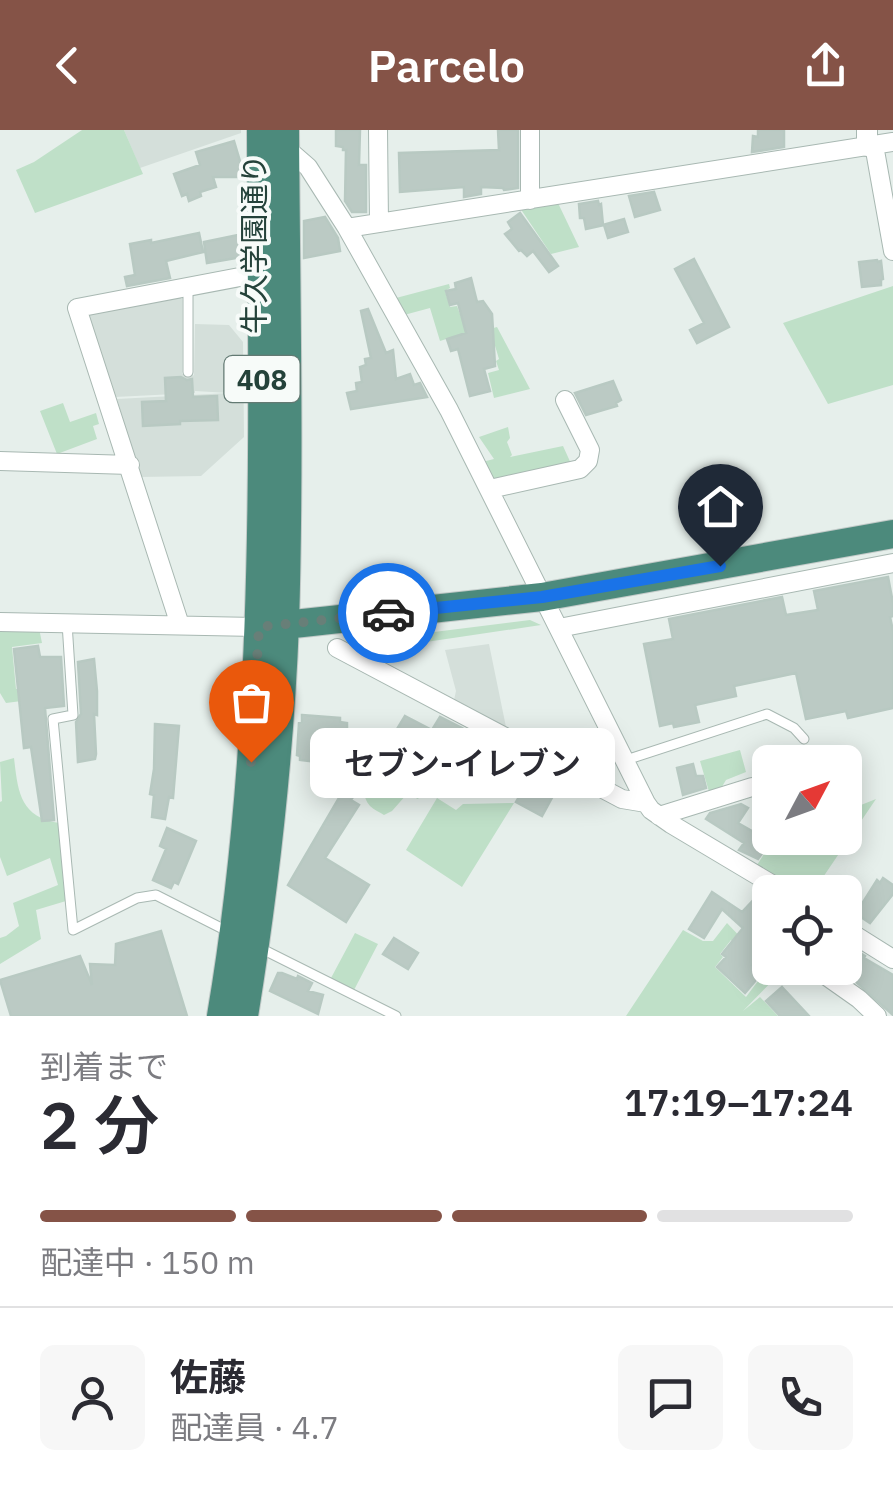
<!DOCTYPE html>
<html lang="ja">
<meta charset="utf-8">
<style>
:root{--surface:#fff;--page:#f7f7f7;--text:#2b2b33;--muted:#7c7c81;--line:#e1e1e2;--accent:#855347}
body{margin:0;font-family:"IBM Plex Sans","Noto Sans JP",sans-serif;background:var(--page);color:var(--text);height:100vh;display:flex;flex-direction:column;font-size:38px;white-space:nowrap}
*{box-sizing:border-box;margin:0}
p{font-size:32px;color:var(--muted)}
.icon{flex:none;width:55px;height:55px;fill:none;stroke:currentColor;stroke-width:2;stroke-linecap:round;stroke-linejoin:round}
.map{position:relative;height:886px;overflow:hidden}
.panel{display:flex;flex-direction:column;background:var(--surface);flex:1}
.panel>*{flex:none}
.needle{width:65px;rotate:49deg}
.controls{position:absolute;left:752px;top:615px;display:grid;gap:20px}
.controls a{display:grid;place-items:center;width:110px;height:110px;border-radius:15px;background:var(--surface);box-shadow:0 5px 25px #0003;font-size:50px}
.pin{position:absolute;display:grid;place-items:center;width:85px;height:85px;color:#fff;margin:-102px -42px;border-radius:50% 50% 50% 0;rotate:-45deg;box-shadow:0 0 10px #0007}
.pin .icon{rotate:45deg}
.courier{position:absolute;display:grid;place-items:center;width:100px;height:100px;margin:-50px;border:8px solid #1a73e8;border-radius:50%;background:#fff;color:#222;box-shadow:0 2px 12px #0007}
.bubble{position:absolute;height:70px;border-radius:15px;background:var(--surface);box-shadow:0 5px 25px #0003;font-size:32px;font-weight:600;line-height:70px;text-align:center}
.summary em{font-style:normal;font-weight:600}
.summary div{display:flex;flex-direction:column-reverse}
.summary{display:flex;align-items:center;justify-content:space-between;height:170px;padding:0 40px}
h1{font-size:65px;font-weight:600;line-height:75px}
.bar{display:grid;grid-template-columns:repeat(4,1fr);gap:15px 10px;align-content:center;height:120px;padding:0 40px}
.bar i{height:12px;border-radius:8px;background:var(--line)}
.bar .selected{background:var(--accent)}
.bar p{grid-column:span 4}
.line{display:flex;align-items:center;gap:25px;padding:0 40px;border-top:2px solid var(--line)}
.line div{flex:1}
.round{display:grid;place-items:center;flex:none;width:105px;height:105px;border-radius:15px;background:var(--page)}
header{display:flex;justify-content:space-between;align-items:center;height:130px;padding:0 40px;background:var(--accent);color:#fff;font-size:45px;font-weight:600}
.map>svg:first-child{display:block}
.built{fill:#d4dfda}
.green{fill:#bfe0c8}
.building{fill:#bbcac4;stroke:#b8c9c2;stroke-width:2.5}
.lines{fill:none;stroke-linecap:round;stroke-linejoin:round}
.service-casing{stroke:#a8b8b2;stroke-width:11}
.minor-casing{stroke:#a8b8b2;stroke-width:20}
.tertiary-casing{stroke:#a8b8b2;stroke-width:22}
.trunk-casing{stroke:#c2cac8;stroke-width:30}
.service{stroke:#fff;stroke-width:9}
.minor{stroke:#fff;stroke-width:18}
.tertiary{stroke:#fff;stroke-width:20}
.trunk{stroke:#4c8a7c;stroke-width:28}
.done{stroke:#687f78;stroke-width:10;stroke-dasharray:0 18}
.route{stroke:#1a73e8;stroke-width:12}
.labels{text-anchor:middle;dominant-baseline:central;stroke-width:8;stroke-linejoin:round;paint-order:stroke}
.shield{fill:#f7fbf9;stroke:#637a73;stroke-width:2.5}
.shield-label{font-size:28px;font-weight:bold;fill:#24423a}
.street-label{font-size:30px;fill:#24423a;stroke:#f7fbf9}
</style>
<header><svg class="icon" aria-label="back" viewBox="0 0 24 24"><path d="M15 5l-7 7 7 7"/></svg>Parcelo<svg class="icon" aria-label="share" viewBox="0 0 24 24"><path d="M12 15V3M7 8l5-5 5 5M5 13v7h14v-7"/></svg></header>
<div class="map">
<svg width="893" height="886" viewBox="0 0 893 886">
<rect width="100%" height="100%" fill="#e6efeb"/>
<path class="built" d="M 124,0 L 241,0 L 241,3 L 140,38 Z
M 175,164 L 182,169 L 182,244 L 192,243 L 194,246 L 195,194 L 229,195 L 243,212 L 244,307 L 201,346 L 140,347 L 117,269 L 229,263 L 195,261 L 195,263 L 115,267 L 84,186 L 88,179 Z
M 489,514 L 506,597 L 454,570 L 456,561 L 445,520 Z"/>
<path class="green" d="M 82,0 L 124,0 L 143,44 L 35,83 L 16,40 L 34,32 Z
M 558,73 L 579,117 L 551,124 L 520,78 Z
M 449,154 L 450,158 L 445,161 L 450,177 L 457,176 L 464,195 L 484,197 L 440,211 L 430,178 L 404,185 L 396,168 Z
M 893,156 L 893,255 L 828,274 L 783,193 Z
M 497,197 L 530,259 L 494,268 L 488,243 L 499,240 L 496,231 L 499,229 L 490,199 Z
M 63,273 L 70,292 L 96,283 L 99,294 L 93,296 L 97,309 L 57,324 L 40,281 Z
M 508,297 L 510,308 L 507,312 L 512,325 L 510,327 L 563,316 L 573,338 L 491,350 L 482,332 L 494,329 L 479,307 Z
M 530,490 L 541,495 L 379,519 L 378,509 Z
M 39,498 L 42,513 L 12,517 L 16,559 L 44,557 L 45,568 L 6,573 L 0,563 L 0,500 Z
M 388,615 L 435,641 L 418,669 L 407,664 L 392,681 L 384,685 C 380,682 374,680 370,676 C 353,657 378,631 388,615 Z
M 740,620 L 746,642 L 726,650 L 720,660 L 710,665 L 700,631 Z
M 14,628 C 18,662 20,687 59,693 L 66,771 L 36,780 L 41,809 L 0,834 L 0,808 L 6,806 L 19,796 L 13,773 L 58,755 L 50,728 L 7,746 L 0,727 L 0,672 L 2,671 L 0,632 Z
M 437,668 L 456,680 L 463,674 L 514,673 L 462,757 L 406,720 Z
M 876,669 L 813,762 L 802,762 L 757,735 L 774,708 L 845,708 L 845,678 L 851,679 Z
M 727,793 L 746,813 L 740,817 L 731,810 L 720,824 L 723,827 L 715,837 L 746,867 L 764,843 L 757,834 L 770,819 L 770,838 L 785,838 L 743,881 L 760,867 L 778,886 L 626,886 L 683,800 L 703,811 L 713,811 Z
M 355,803 L 378,814 L 354,860 L 331,848 Z"/>
<path class="building" d="M 336,0 L 360,0 L 359,35 L 366,35 L 366,82 L 352,82 L 345,71 L 346,20 L 343,20 L 343,17 L 336,16 Z
M 498,0 L 518,0 L 518,58 L 504,60 L 503,58 L 481,57 L 481,64 L 464,67 L 464,57 L 400,62 L 399,23 L 499,20 Z
M 758,0 L 784,0 L 784,17 L 752,22 L 753,6 L 758,7 Z
M 234,11 L 242,38 L 242,47 L 213,47 L 216,57 L 200,62 L 201,66 L 189,71 L 187,64 L 182,66 L 174,44 L 200,35 L 196,22 Z
M 654,62 L 660,80 L 635,87 L 629,66 Z
M 598,71 L 599,75 L 601,74 L 603,95 L 624,89 L 628,102 L 608,108 L 604,95 L 586,99 L 584,88 L 580,88 L 579,74 Z
M 520,83 L 558,136 L 549,142 L 533,121 L 527,126 L 521,120 L 519,121 L 505,104 L 512,99 L 508,92 Z
M 325,87 L 338,108 L 340,121 L 304,128 L 304,91 Z
M 199,103 L 203,122 L 166,131 L 170,148 L 127,156 L 125,147 L 135,145 L 130,114 L 151,110 L 151,113 Z
M 238,105 L 242,127 L 207,133 L 204,112 Z
M 694,129 L 729,197 L 697,213 L 690,200 L 704,193 L 675,139 Z
M 877,130 L 878,132 L 881,131 L 883,149 L 881,150 L 881,155 L 862,157 L 859,132 Z
M 471,148 L 477,172 L 483,171 L 492,184 L 495,236 L 484,239 L 490,261 L 470,266 L 458,219 L 451,221 L 447,209 L 466,203 L 458,173 L 450,175 L 446,161 L 456,159 L 455,153 Z
M 368,179 L 386,223 L 393,220 L 396,249 L 410,244 L 414,255 L 420,253 L 427,267 L 351,279 L 347,263 L 357,261 L 356,253 L 362,252 L 360,237 L 366,235 L 365,229 L 371,228 L 361,181 Z
M 181,247 L 187,250 L 192,249 L 193,267 L 217,266 L 218,290 L 180,291 L 180,294 L 143,296 L 142,272 L 166,271 L 165,248 Z
M 613,251 L 621,270 L 616,273 L 617,276 L 586,285 L 575,263 Z
M 888,447 L 893,473 L 893,486 L 890,487 L 893,501 L 893,578 L 848,588 L 846,581 L 806,589 L 796,543 L 734,556 L 736,566 L 695,575 L 699,592 L 674,597 L 673,593 L 660,596 L 644,514 L 673,509 L 669,489 L 782,467 L 786,485 L 818,480 L 814,461 Z
M 38,516 L 40,527 L 61,527 L 64,576 L 45,578 L 54,690 L 42,691 L 31,617 L 24,618 L 14,519 Z
M 94,529 L 97,561 L 97,585 L 94,584 L 96,624 L 95,629 L 78,632 L 76,592 L 81,584 L 78,532 Z
M 302,585 L 340,588 L 340,592 L 347,593 L 347,610 L 344,610 L 343,619 L 339,618 L 339,626 L 334,626 L 334,634 L 300,630 L 300,626 L 297,625 L 299,593 L 302,592 Z
M 405,586 L 432,600 L 440,587 L 462,598 L 455,609 L 452,607 L 443,626 L 409,610 L 403,621 L 391,614 L 399,601 L 397,599 Z
M 155,594 L 179,596 L 173,668 L 169,667 L 165,689 L 152,687 L 154,665 L 150,664 L 154,639 Z
M 476,616 L 507,631 L 498,649 L 468,633 Z
M 693,634 L 696,646 L 703,646 L 706,658 L 683,665 L 677,638 Z
M 536,638 L 561,651 L 542,686 L 516,672 Z
M 343,661 L 353,667 L 351,670 L 359,675 L 325,728 L 369,755 L 346,792 L 288,755 Z
M 741,674 L 748,678 L 738,693 L 759,705 L 770,689 L 770,712 L 758,729 L 739,720 L 744,713 L 706,689 L 710,683 Z
M 167,698 L 196,711 L 178,754 L 174,752 L 171,758 L 153,750 L 166,719 L 160,716 Z
M 883,748 L 893,755 L 893,764 L 870,793 L 858,785 L 858,780 L 877,750 L 880,753 Z
M 712,762 L 742,782 L 761,762 L 770,770 L 770,814 L 752,835 L 762,843 L 745,863 L 717,837 L 726,827 L 722,824 L 743,798 L 722,779 L 704,808 L 689,799 Z
M 161,801 L 187,886 L 11,886 L 0,850 L 80,826 L 92,855 L 90,834 L 115,835 L 116,814 Z
M 394,808 L 418,823 L 408,839 L 383,824 Z
M 845,814 L 865,826 L 864,828 L 893,845 L 893,885 L 855,851 L 859,844 L 845,837 Z
M 278,843 L 282,843 L 297,849 L 298,846 L 312,853 L 308,861 L 323,865 L 318,884 L 270,861 Z
M 782,857 L 809,886 L 780,886 L 766,871 Z"/>
<g class="lines">
<defs>
<path id="service" d="M 188,242 L 188,157
M 67,493 L 73,585 L 53,589 L 73,800 L 137,768 L 156,765 L 231,803
M 626,630 L 767,584 L 794,598 L 804,609
M 258,817 L 396,886"/>
<path id="minor" d="M 378,0 L 379,92
M 874,15 L 893,121
M 285,17 L 308,37 L 347,98 L 449,280 L 646,673 L 651,680 L 671,694 L 785,762
M 530,70 L 530,0
M 347,98 L 893,12
M 0,331 L 130,335
M 490,359 L 580,339 L 588,331 L 590,320 L 565,270
M 0,492 L 259,497
M 180,495 L 77,178 L 261,143
M 559,498 L 893,433
M 337,518 L 622,669 L 646,673
M 659,686 L 752,657
M 845,799 L 893,829
M 815,838 L 859,869 L 877,886"/>
<path id="tertiary" d="M 867,0 L 867,16"/>
<path id="trunk" d="M 266,497 L 542,467 L 893,404
M 221,886 C 271,593 262,296 261,0
M 244,886 C 265,756 280,625 285,493 C 290,329 286,164 285,0"/>
</defs>
<use href="#service" class="service-casing"/>
<use href="#minor" class="minor-casing"/>
<use href="#tertiary" class="tertiary-casing"/>
<use href="#trunk" class="trunk-casing"/>
<use href="#service" class="service"/>
<use href="#minor" class="minor"/>
<use href="#tertiary" class="tertiary"/>
<use href="#trunk" class="trunk"/>
</g>
<g class="lines">
<path class="done" d="M 251,632 L 259,497 L 388,483"/>
<path class="route" d="M 388,483 L 542,467 L 720,436"/>
</g>
<g class="labels">
<rect class="shield" x="224.5" y="226" width="75" height="46" rx="8"/>
<g class="shield-label">
<text x="262" y="249">408</text>
</g>
<g class="street-label">
<text transform="translate(253 114) rotate(-90)">牛久学園通り</text>
</g>
</g>
</svg>
<div class="controls">
<a><svg class="needle" viewBox="-14 -14 28 28"><path d="M0-13l5 13h-10z" fill="#e53935"/><path d="M0 13l5-13h-10z" fill="#7c7c81"/></svg></a>
<a><svg class="icon" aria-label="locate" viewBox="0 0 24 24"><circle cx="12" cy="12" r="6"/><path d="M12 2v4M12 18v4M2 12h4M18 12h4"/></svg></a>
</div>
<div class="pin" style="left:251px;top:632px;background:#ea580c"><svg class="icon" aria-label="bag" viewBox="0 0 24 24"><path d="M5 8h14l-1 12H6zM9 8a3 3 0 0 1 6 0"/></svg></div>
<div class="pin" style="left:720px;top:436px;background:#1f2937"><svg class="icon" aria-label="home" viewBox="0 0 24 24"><path d="M3 11l9-7 9 7M6 9v11h12V9"/></svg></div>
<div class="courier" style="left:388px;top:483px"><svg class="icon" aria-label="car" viewBox="0 0 24 24"><path d="M5 17H2v-5l4-1 3-4h7l3 4 3 1v5h-3M9 17h6M6 11h13"/><circle cx="7" cy="17" r="2"/><circle cx="17" cy="17" r="2"/></svg></div>
<div class="bubble" style="left:310px;top:598px;width:305px">セブン-イレブン</div>
</div>
<section class="panel">
<div class="summary"><div><h1>2 分</h1><p>到着まで</p></div><em>17:19–17:24</em></div>
<div class="bar"><i class="selected"></i><i class="selected"></i><i class="selected"></i><i></i><p>配達中 · 150 m</p></div>
<div class="line" style="height:180px"><a class="round"><svg class="icon" aria-label="person" viewBox="0 0 24 24"><circle cx="12" cy="8" r="4"/><path d="M4 21q1-7 8-7t8 7"/></svg></a><div><b>佐藤</b><p>配達員 · 4.7</p></div><a class="round"><svg class="icon" aria-label="chat" viewBox="0 0 24 24"><path d="M4 5h16v11H9l-5 4z"/></svg></a><a class="round"><svg class="icon" aria-label="phone" viewBox="0 0 24 24"><path d="M5 4h4l2 5-3 2q2 4 5 5l2-3 5 2v4C11 20 4 13 5 4z"/></svg></a></div>
</section>
